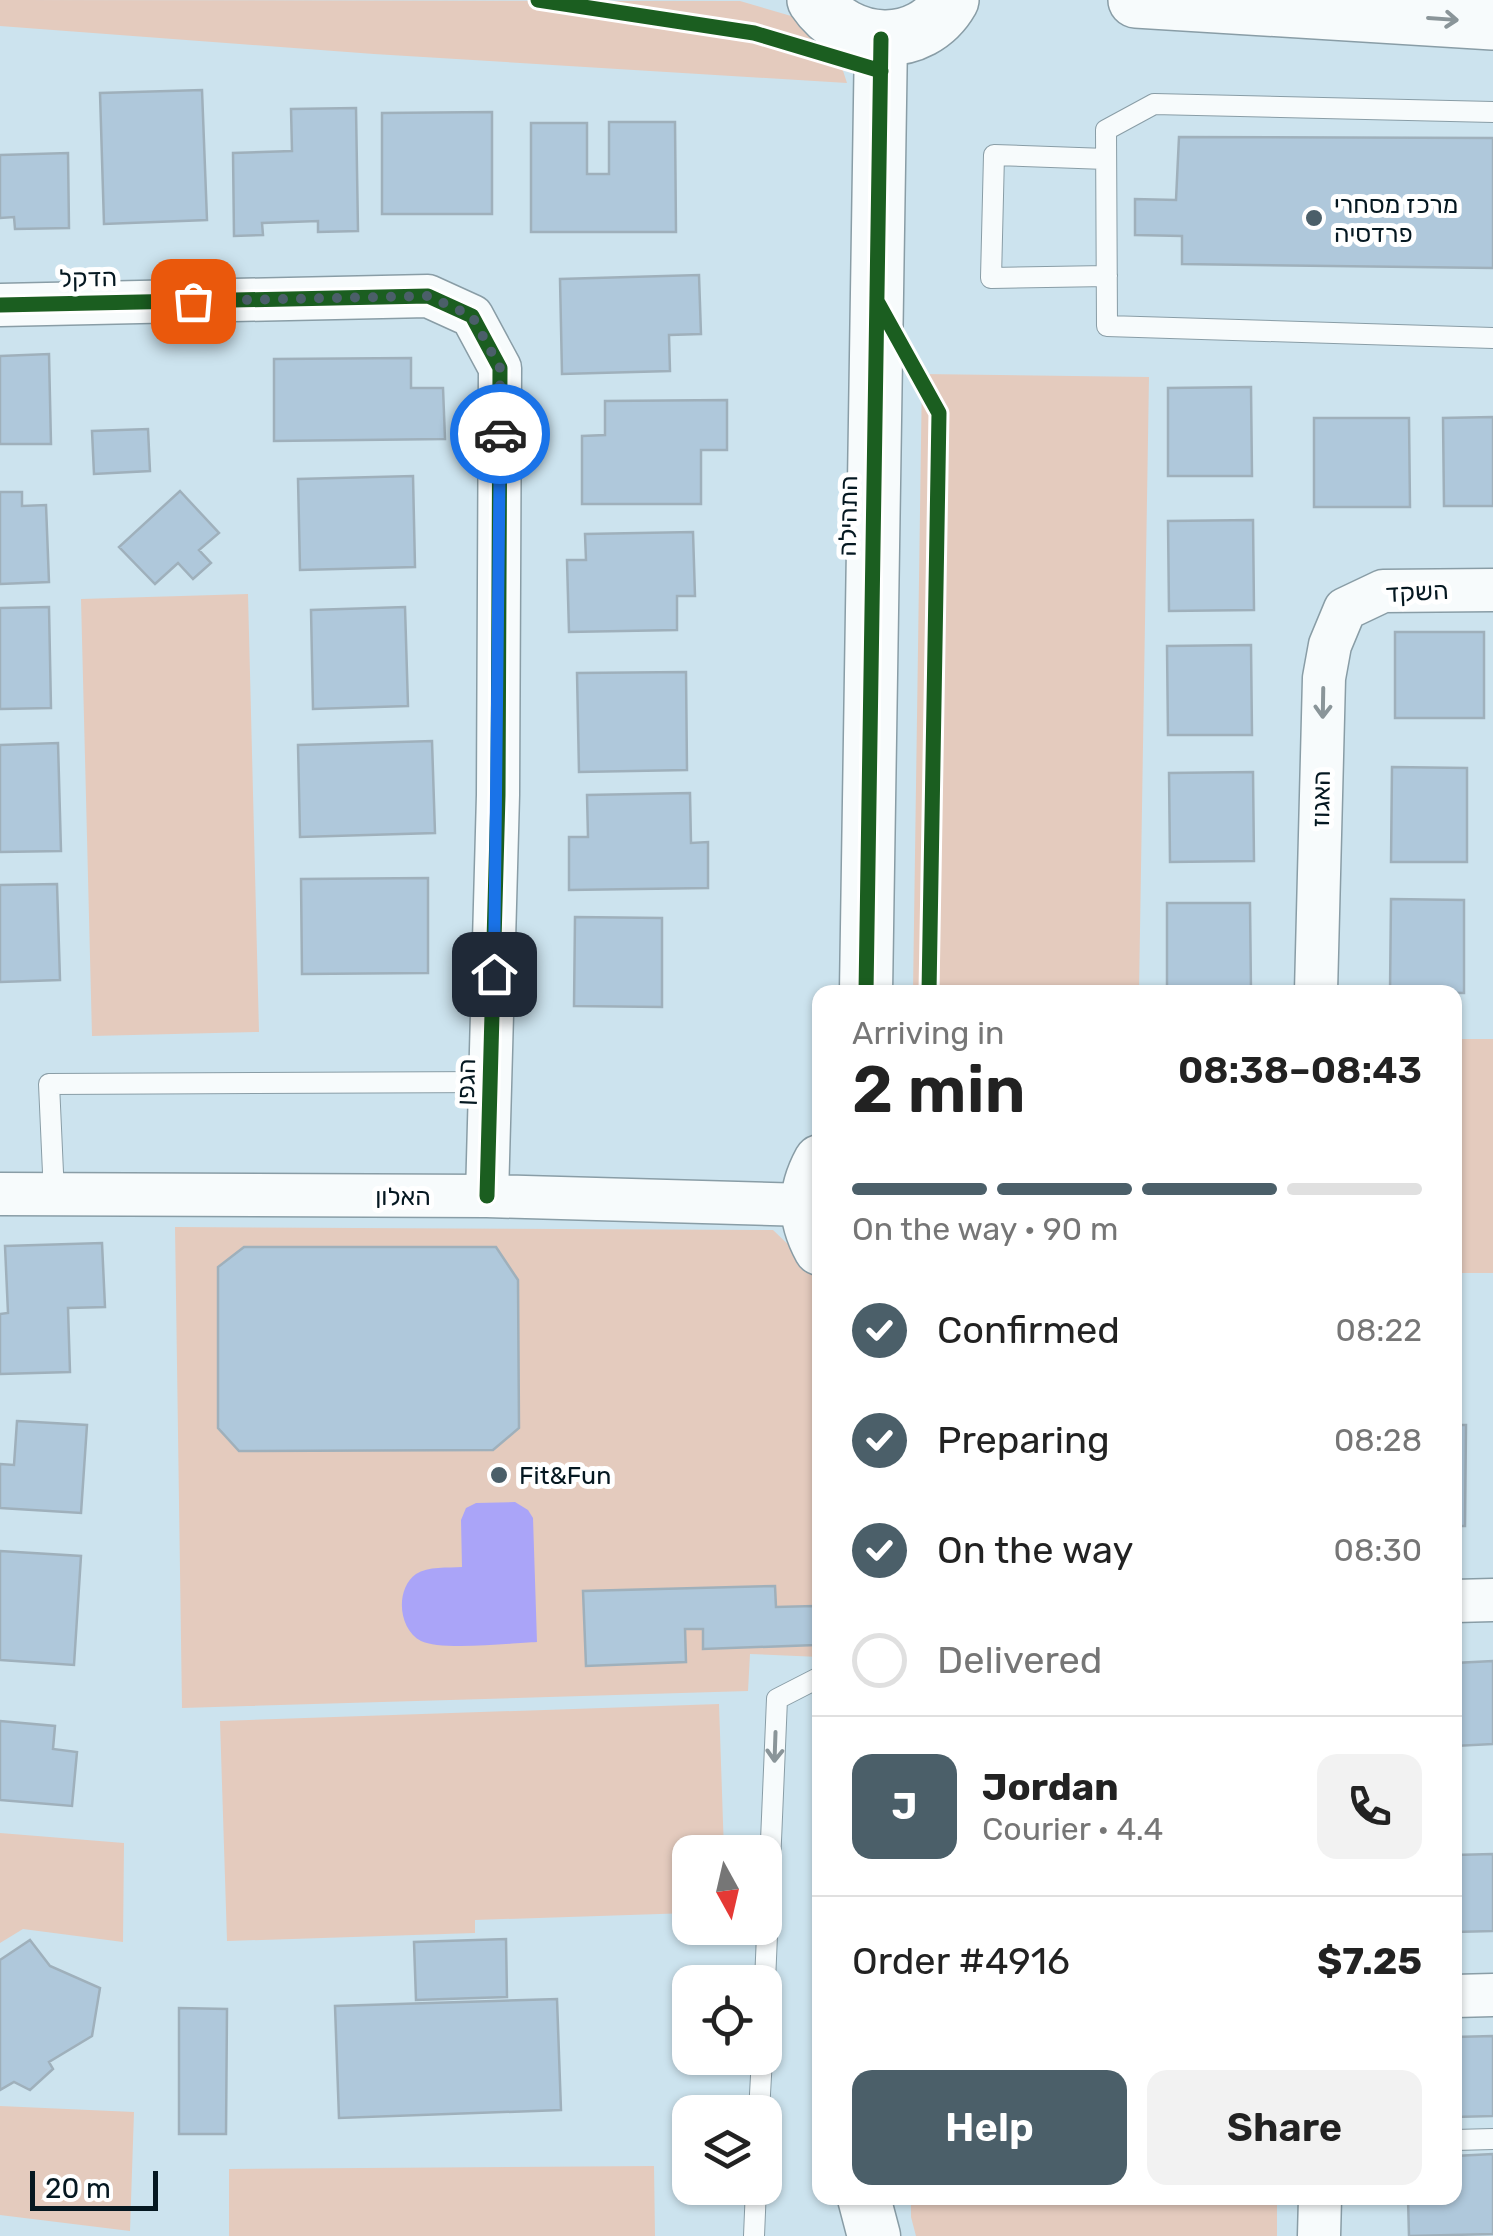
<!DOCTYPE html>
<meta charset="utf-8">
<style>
:root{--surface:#fff;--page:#f2f2f2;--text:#222;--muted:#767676;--line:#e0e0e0;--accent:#4b5f69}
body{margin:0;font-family:Rubik,"Noto Sans Hebrew",sans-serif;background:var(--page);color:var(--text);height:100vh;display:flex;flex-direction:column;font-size:38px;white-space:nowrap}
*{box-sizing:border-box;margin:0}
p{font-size:32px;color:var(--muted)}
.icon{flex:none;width:55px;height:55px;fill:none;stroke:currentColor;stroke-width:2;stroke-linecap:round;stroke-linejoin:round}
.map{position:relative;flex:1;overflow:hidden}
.sheet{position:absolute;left:812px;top:985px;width:650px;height:1220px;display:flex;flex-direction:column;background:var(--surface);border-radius:20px;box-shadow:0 2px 8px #0004}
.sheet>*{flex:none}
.needle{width:65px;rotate:172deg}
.tools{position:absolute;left:672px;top:1835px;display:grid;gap:20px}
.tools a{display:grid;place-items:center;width:110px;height:110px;border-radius:20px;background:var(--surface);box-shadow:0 2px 8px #0004;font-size:50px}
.scale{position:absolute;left:30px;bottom:25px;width:128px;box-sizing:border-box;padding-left:10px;border:5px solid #051821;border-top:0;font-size:28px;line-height:35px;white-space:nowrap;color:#051821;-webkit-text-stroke:8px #fff;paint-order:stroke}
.pin{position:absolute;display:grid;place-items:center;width:85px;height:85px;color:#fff;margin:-42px;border-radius:20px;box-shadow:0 5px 15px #0006}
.courier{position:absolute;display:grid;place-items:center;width:100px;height:100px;margin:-50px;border:8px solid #1a73e8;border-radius:50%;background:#fff;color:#222;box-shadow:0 2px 12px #0007}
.head em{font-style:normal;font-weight:600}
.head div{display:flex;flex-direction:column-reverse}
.head{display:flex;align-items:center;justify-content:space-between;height:170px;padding:0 40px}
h1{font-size:65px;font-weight:600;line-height:75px}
.bar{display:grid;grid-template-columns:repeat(4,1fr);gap:15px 10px;align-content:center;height:120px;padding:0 40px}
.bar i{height:12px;border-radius:8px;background:var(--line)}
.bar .on{background:var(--accent)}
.bar p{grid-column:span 4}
.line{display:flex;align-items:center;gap:25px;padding:0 40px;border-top:2px solid var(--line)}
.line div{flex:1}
.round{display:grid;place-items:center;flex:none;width:105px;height:105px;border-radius:20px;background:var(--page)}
ol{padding:0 40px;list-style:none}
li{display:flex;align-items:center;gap:30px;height:110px}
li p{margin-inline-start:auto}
li .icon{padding:10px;border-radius:50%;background:var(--accent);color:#fff;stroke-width:4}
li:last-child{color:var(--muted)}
li i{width:55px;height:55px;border:5px solid var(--line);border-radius:50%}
.button{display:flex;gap:20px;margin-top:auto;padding:20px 40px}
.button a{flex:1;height:115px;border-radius:20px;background:var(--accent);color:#fff;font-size:40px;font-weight:600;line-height:115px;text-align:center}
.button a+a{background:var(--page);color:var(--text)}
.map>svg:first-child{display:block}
.green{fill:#e4cbbe}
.water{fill:#aaa4f8}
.building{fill:#afc8db;stroke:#9fb0bb;stroke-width:2.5}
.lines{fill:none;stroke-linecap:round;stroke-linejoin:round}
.service-casing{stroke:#899da6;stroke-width:22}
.minor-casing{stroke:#899da6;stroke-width:45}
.tertiary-casing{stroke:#899da6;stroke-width:55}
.secondary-casing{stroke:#899da6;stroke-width:58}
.service{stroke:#f7fbfc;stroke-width:20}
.minor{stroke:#f7fbfc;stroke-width:42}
.tertiary{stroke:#f7fbfc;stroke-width:52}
.secondary{stroke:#f7fbfc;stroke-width:55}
.cycleway-casing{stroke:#fff;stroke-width:21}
.cycleway{stroke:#1b5e20;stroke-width:15}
.oneway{stroke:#8a9599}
.done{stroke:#4b5f69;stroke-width:10;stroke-dasharray:0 18}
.route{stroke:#1a73e8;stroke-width:12}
.poi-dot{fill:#4b5f69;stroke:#fff;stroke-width:4}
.labels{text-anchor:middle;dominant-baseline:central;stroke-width:10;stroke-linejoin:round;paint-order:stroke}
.poi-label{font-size:25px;fill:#051821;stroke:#fff;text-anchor:start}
.street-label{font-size:25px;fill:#051821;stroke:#fff}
</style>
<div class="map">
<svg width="1493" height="2236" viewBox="0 0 1493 2236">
<rect width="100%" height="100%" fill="#cce3ee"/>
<path class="green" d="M 0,0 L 740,1 L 798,18 L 836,49 L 847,83 L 374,54 L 0,26 Z
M 922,374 L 1149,377 L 1139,992 L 913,992 Z
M 248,594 L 259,1032 L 92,1036 L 81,599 Z
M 1455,1039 L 1493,1039 L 1493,1273 L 1455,1273 Z
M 175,1227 L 773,1230 L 816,1271 L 820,1296 L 820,1657 L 750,1654 L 748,1691 L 182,1708 Z
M 719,1704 L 724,1852 L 690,1852 L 690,1913 L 475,1920 L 475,1933 L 227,1941 L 220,1721 Z
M 0,1833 L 124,1843 L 123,1942 L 23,1929 L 0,1943 Z
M 0,2106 L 134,2112 L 130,2231 L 0,2215 Z
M 654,2166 L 655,2236 L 229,2236 L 229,2169 Z
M 911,2198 L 1277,2198 L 1277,2236 L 916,2236 L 911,2217 Z"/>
<path class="water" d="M 515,1502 L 528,1510 L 533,1518 L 537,1642 C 512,1643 441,1651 421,1641 C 398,1629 395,1589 416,1574 C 428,1566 448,1568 462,1567 L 461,1520 L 466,1508 L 476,1503 Z"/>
<path class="building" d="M 202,90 L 207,220 L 104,224 L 100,93 Z
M 356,108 L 358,231 L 318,232 L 318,221 L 262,223 L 263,235 L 234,236 L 233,153 L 292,151 L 291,109 Z
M 492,112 L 492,214 L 382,214 L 382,113 Z
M 609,122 L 675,122 L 676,232 L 531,232 L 531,123 L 587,123 L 587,174 L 609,174 Z
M 1179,137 L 1493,138 L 1493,268 L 1182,264 L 1182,236 L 1135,235 L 1135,199 L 1176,200 Z
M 68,153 L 69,228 L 15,229 L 14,217 L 0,218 L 0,155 Z
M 699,275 L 701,334 L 669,335 L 670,371 L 562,374 L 560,279 Z
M 49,354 L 51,444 L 0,444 L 0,356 Z
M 411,358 L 411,388 L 443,388 L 445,439 L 274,441 L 274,359 Z
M 1251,387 L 1252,476 L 1168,476 L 1168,388 Z
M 727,400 L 727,450 L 701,450 L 701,504 L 582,504 L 582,436 L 605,435 L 605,401 Z
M 1493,417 L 1493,506 L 1444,506 L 1443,418 Z
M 1314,418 L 1409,418 L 1410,507 L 1314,507 Z
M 148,429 L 150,471 L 94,474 L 92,431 Z
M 413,476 L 415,567 L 300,570 L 298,479 Z
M 180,491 L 219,533 L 199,550 L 211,563 L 193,579 L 178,563 L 155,584 L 119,547 Z
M 0,492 L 22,492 L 22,506 L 46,505 L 49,582 L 0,584 Z
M 1253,520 L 1254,610 L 1169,611 L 1168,521 Z
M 693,532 L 695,596 L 677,596 L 677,630 L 569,632 L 567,560 L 586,560 L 585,534 Z
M 49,607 L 51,708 L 0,709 L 0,608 Z
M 405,607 L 408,706 L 313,709 L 311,610 Z
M 1395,632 L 1484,632 L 1484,718 L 1395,718 Z
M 1251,645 L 1252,735 L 1168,735 L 1167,646 Z
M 686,672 L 687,770 L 579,772 L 577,673 Z
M 432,741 L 435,833 L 300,837 L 298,745 Z
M 58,743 L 61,851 L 0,852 L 0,745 Z
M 1392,767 L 1467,768 L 1467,862 L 1391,862 Z
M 1253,772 L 1254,861 L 1170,862 L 1169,773 Z
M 690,793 L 691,843 L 708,842 L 708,888 L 569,890 L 569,837 L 588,837 L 587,795 Z
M 428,878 L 428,973 L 302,974 L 301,879 Z
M 57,884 L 60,980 L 0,982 L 0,885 Z
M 1391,899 L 1464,900 L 1464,993 L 1390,992 Z
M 1167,903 L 1250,903 L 1251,991 L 1167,992 Z
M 575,917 L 662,918 L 662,1007 L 574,1006 Z
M 102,1243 L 105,1307 L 68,1308 L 70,1372 L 0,1374 L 0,1314 L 8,1313 L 5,1246 Z
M 244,1247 L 496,1247 L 518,1280 L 519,1428 L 493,1450 L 239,1451 L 218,1428 L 218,1267 Z
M 17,1421 L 87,1425 L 81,1513 L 0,1508 L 0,1464 L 14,1465 Z
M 1455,1425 L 1466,1425 L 1465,1526 L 1455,1526 Z
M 0,1551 L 81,1556 L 74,1665 L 0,1660 Z
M 775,1586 L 776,1607 L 814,1606 L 815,1645 L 703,1649 L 703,1629 L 685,1629 L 686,1662 L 586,1666 L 583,1591 Z
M 1493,1661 L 1493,1744 L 1455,1746 L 1455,1663 Z
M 0,1721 L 55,1726 L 53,1749 L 77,1752 L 72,1806 L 0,1800 Z
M 1493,1854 L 1493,1931 L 1455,1932 L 1455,1855 Z
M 506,1939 L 507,1997 L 416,2000 L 414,1942 Z
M 30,1940 L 50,1966 L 100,1988 L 92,2036 L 49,2062 L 53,2069 L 30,2090 L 14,2082 L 0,2090 L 0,1960 Z
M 557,1999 L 561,2110 L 339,2118 L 335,2006 Z
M 179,2008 L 227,2009 L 226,2134 L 179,2134 Z
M 1493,2036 L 1493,2116 L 1455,2117 L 1455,2037 Z
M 1493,2154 L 1493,2234 L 1409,2236 L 1408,2198 L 1455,2198 L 1455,2156 Z"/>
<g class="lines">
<defs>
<path id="service" d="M 1493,112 L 1154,104 L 1106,130 L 1107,326 L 1493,338
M 1106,159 L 994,155 L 991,278 L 1107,276
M 54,1195 L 49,1084 L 492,1082
M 765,1982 L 777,1699 L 820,1677
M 759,2112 L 762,2058
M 1455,2140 L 1493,2139
M 754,2236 L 756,2188"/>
<path id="minor" d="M 0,305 L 428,296 L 472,316 L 500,368 L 498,795 L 487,1196
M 1316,992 L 1324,678 L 1330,645 L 1345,609 L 1383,591 L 1493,590
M 0,1194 L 487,1196 L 805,1205
M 1455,1601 L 1493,1600
M 1455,1996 L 1493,1995
M 1319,2236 L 1320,2198"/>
<path id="tertiary" d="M 866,992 L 881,39
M 820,1161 C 803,1192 803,1218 820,1249
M 864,2198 L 874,2236"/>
<path id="secondary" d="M 815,0 C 847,48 921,53 951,0
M 1136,0 L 1493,22"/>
</defs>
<use href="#service" class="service-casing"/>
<use href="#minor" class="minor-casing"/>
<use href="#tertiary" class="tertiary-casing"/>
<use href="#secondary" class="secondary-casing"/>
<use href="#service" class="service"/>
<use href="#minor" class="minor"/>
<use href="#tertiary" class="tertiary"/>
<use href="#secondary" class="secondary"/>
<defs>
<path id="cycleway" d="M 538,0 L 754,33 L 881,71
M 878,303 L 939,413 L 929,992
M 0,305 L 428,296 L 472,316 L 500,368 L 498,795 L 487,1196
M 866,992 L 881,39"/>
</defs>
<use href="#cycleway" class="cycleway-casing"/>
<use href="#cycleway" class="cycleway"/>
</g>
<defs><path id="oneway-shaft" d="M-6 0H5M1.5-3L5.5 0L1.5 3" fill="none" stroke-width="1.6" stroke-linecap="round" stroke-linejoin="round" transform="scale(2.5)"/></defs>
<g class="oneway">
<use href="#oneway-shaft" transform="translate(1443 19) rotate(4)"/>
<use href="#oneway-shaft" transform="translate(1323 703) rotate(91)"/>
<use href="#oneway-shaft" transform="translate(775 1747) rotate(92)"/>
</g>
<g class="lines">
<path class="done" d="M 193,301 L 428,296 L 472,316 L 500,368 L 500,434"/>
<path class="route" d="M 494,974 L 500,434"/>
</g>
<g class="poi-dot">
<circle cx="1314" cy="218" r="10"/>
<circle cx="499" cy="1475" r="10"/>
</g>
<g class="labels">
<g class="poi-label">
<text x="1334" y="204">מרכז מסחרי<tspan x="1334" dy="29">פרדסיה</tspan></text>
<text x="519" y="1475">Fit&amp;Fun</text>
</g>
<g class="street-label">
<text transform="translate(88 278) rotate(-1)">הדקל</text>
<text transform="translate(848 516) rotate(-89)">התהילה</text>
<text transform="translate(1417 592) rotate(-3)">השקד</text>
<text transform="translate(1321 799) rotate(-89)">האגוז</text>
<text transform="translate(466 1082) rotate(-88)">הגפן</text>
<text x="403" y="1196">האלון</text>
</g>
</g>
</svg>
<div class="tools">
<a><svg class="needle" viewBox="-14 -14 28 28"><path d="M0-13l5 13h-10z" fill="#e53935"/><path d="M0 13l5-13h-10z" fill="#767676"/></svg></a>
<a><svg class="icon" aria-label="locate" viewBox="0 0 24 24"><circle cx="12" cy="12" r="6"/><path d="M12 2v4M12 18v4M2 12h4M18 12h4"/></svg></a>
<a><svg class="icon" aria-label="layers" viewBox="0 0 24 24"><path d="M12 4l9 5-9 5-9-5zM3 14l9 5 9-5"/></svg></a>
</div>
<div class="scale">20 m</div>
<div class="pin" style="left:193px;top:301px;background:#ea580c"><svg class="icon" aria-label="bag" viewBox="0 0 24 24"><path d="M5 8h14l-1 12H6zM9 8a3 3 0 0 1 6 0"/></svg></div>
<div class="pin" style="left:494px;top:974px;background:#1f2937"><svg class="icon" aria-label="home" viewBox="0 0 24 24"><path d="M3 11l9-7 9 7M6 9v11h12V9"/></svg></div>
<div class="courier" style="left:500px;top:434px"><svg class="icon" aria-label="car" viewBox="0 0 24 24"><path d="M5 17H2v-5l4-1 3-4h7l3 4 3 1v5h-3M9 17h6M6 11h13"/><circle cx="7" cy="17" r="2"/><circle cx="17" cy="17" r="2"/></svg></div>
<section class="sheet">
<div class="head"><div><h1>2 min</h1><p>Arriving in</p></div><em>08:38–08:43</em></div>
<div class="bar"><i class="on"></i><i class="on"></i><i class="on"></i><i></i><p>On the way · 90 m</p></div>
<ol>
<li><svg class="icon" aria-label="check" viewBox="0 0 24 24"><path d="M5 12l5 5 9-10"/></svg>Confirmed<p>08:22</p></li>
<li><svg class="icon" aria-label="check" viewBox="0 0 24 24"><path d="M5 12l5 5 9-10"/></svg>Preparing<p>08:28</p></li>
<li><svg class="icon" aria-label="check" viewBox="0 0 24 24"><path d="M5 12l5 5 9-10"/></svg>On the way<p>08:30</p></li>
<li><i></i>Delivered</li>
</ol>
<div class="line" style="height:180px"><b class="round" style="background:var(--accent);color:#fff">J</b><div><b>Jordan</b><p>Courier · 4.4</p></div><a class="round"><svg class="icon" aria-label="phone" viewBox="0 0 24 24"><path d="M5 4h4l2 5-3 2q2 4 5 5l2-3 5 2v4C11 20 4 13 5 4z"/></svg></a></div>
<div class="line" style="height:130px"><div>Order #4916</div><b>$7.25</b></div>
<div class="button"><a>Help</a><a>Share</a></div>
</section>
</div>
